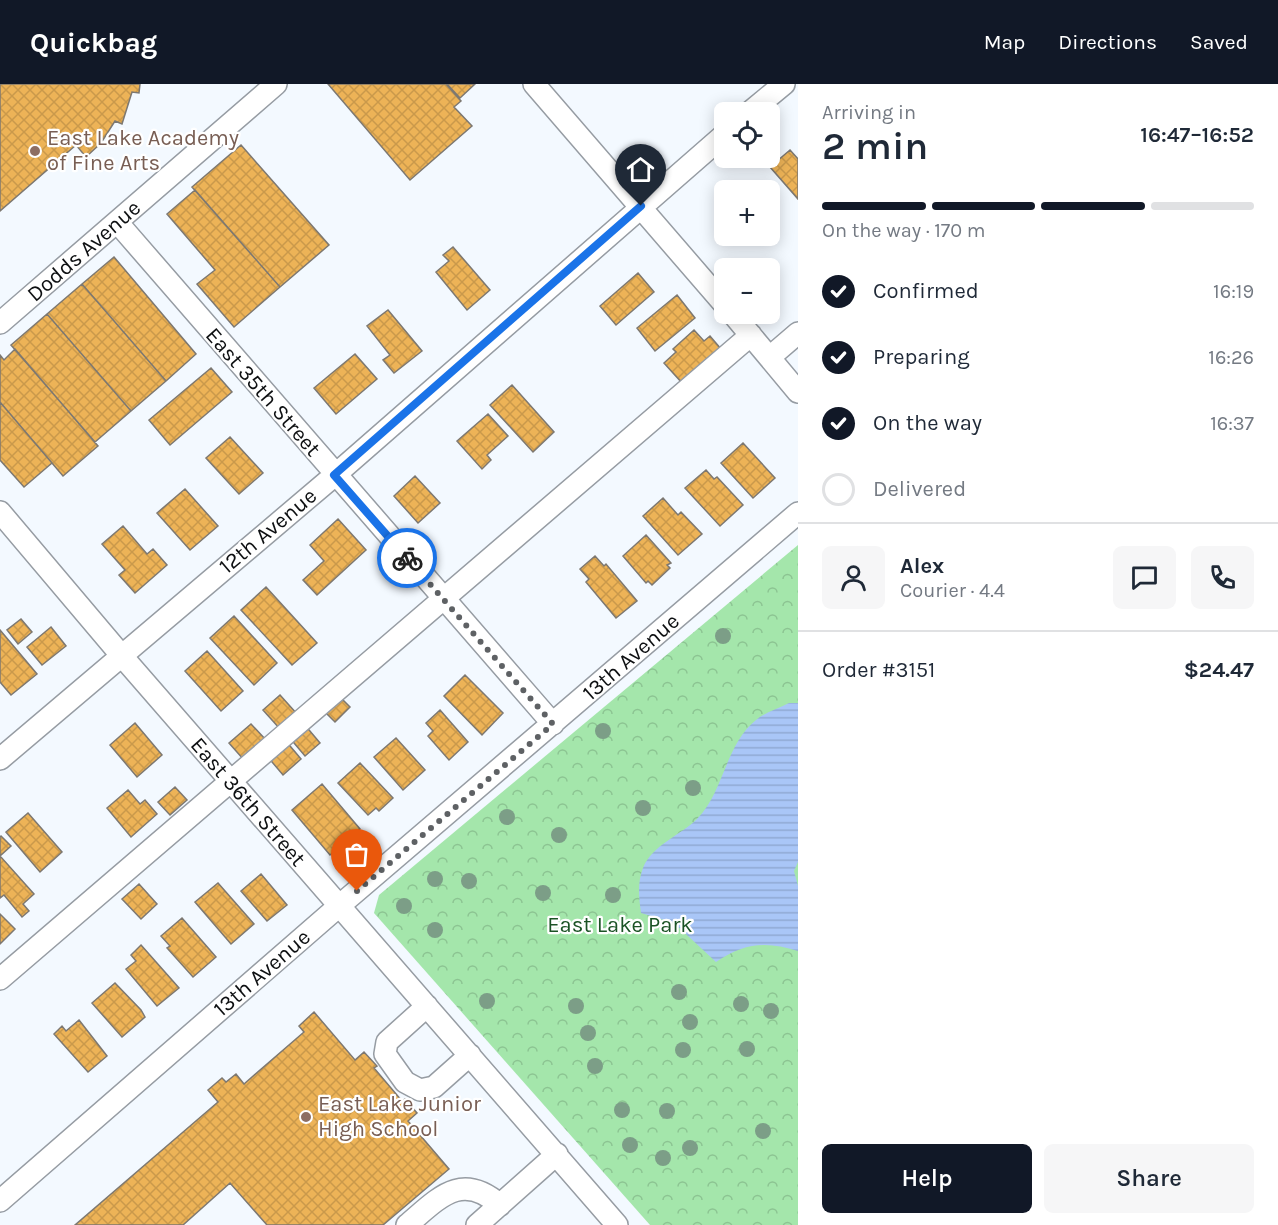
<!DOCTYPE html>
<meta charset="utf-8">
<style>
:root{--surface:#fff;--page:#f6f6f7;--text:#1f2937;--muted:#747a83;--line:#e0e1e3;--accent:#111827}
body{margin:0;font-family:Karla,sans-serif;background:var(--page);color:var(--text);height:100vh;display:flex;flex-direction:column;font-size:22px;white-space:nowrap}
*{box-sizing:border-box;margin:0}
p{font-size:20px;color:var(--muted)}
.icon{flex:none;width:33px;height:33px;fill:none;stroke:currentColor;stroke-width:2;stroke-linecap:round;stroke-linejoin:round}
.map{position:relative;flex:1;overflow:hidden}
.panel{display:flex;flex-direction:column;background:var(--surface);width:480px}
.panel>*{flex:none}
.controls{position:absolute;left:714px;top:18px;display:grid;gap:12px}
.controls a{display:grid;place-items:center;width:66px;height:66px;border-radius:9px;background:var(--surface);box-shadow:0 3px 15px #0003;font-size:30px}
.pin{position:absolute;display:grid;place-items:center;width:51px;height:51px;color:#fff;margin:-62px -26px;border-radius:50% 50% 50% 0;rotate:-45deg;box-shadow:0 0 6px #0007}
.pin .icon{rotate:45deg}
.courier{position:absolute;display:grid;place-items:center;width:60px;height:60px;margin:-30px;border:4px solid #1a73e8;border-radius:50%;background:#fff;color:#222;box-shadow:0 2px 8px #0007}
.summary em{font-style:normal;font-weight:600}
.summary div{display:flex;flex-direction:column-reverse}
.summary{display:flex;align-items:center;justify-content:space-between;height:102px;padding:0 24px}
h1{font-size:39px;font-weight:600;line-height:45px}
.bar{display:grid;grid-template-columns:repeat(4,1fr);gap:9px 6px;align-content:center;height:72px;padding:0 24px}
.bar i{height:8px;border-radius:4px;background:var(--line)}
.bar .selected{background:var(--accent)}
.bar p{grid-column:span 4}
.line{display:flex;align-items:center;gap:15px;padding:0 24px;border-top:2px solid var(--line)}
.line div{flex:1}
.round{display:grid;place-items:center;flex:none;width:63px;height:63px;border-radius:9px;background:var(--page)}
ol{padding:0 24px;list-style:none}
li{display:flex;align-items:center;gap:18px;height:66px}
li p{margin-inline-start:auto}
li .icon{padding:6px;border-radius:50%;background:var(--accent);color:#fff;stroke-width:4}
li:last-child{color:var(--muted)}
li i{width:33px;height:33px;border:3px solid var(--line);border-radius:50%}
.action{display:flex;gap:12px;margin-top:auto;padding:12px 24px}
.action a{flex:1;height:69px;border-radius:9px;background:var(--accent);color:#fff;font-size:24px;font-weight:600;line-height:69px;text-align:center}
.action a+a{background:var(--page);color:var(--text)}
header{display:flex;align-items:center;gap:36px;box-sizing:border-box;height:84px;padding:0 30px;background:var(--accent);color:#fff}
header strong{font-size:28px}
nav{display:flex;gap:33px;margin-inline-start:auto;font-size:21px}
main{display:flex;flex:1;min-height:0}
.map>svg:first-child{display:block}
.park{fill:url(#park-crowns)}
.water{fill:url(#water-rules)}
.building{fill:url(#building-cross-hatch);stroke:#7d7871;stroke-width:1.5}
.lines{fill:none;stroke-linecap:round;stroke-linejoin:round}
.minor-casing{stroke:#969ca3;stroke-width:24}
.minor{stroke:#fff;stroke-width:21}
.tree{fill:#7c9e87}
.done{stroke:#5e6164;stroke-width:6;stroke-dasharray:0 10.8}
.route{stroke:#1a73e8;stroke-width:8}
.education-dot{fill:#8d6e63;stroke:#fff;stroke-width:2}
.labels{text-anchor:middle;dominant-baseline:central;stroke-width:4.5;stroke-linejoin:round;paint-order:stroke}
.education-label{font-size:22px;fill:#785e54;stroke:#fff;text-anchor:start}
.street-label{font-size:22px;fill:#0d0f11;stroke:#fff}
.park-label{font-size:22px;fill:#1b5325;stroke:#fff}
</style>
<header>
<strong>Quickbag</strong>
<nav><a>Map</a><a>Directions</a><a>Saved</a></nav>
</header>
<main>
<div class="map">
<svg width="798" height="1141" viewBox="0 0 798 1141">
<defs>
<pattern id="park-crowns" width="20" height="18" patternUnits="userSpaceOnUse" patternTransform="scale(1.5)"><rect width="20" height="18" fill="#a4e6ab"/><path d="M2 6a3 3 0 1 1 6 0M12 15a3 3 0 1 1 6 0" fill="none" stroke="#8cc492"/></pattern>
<pattern id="water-rules" width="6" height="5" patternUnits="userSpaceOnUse" patternTransform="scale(1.5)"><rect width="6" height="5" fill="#a9c6f7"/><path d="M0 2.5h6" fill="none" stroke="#90a9d3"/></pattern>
<pattern id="building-cross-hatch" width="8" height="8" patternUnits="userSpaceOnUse" patternTransform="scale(1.5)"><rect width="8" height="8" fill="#edb357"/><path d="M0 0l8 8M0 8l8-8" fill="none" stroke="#ca994b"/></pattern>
</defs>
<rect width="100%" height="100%" fill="#f3f9ff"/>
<path class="park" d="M 798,461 L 798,1141 L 650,1141 L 374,829 L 379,811 Z"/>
<path class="water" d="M 789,619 L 798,619 L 798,778 L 794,787 L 798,802 L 798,867 C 766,857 744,859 716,878 L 674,839 L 641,829 C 639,814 637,799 643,784 C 652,761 681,751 697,735 C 724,708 725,661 756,636 C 765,628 778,625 789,619 Z"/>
<path class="building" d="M 0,0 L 140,0 L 139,9 L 132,8 L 122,40 L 115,37 L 101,59 L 86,73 L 76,61 L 0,127 Z
M 328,0 L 446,0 L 461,17 L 454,23 L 472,42 L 410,96 Z
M 447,0 L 475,0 L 460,14 Z
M 241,61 L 329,161 L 280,203 L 192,103 Z
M 790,66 L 798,75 L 798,115 L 770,83 Z
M 195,106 L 280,203 L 234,243 L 197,200 L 215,186 L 167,130 Z
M 453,163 L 490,206 L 467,226 L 436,188 L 449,177 L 443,171 Z
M 114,173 L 196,270 L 166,297 L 82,200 Z
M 638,189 L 654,208 L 616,241 L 600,222 Z
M 82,200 L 166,297 L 131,327 L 47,230 Z
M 677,211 L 695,234 L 655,267 L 637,244 Z
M 388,226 L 422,267 L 394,289 L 383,276 L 390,271 L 367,242 Z
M 47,230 L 131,327 L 95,358 L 11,261 Z
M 694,246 L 704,257 L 710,252 L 721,265 L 682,299 L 664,279 L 676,268 L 673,265 Z
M 15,265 L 98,362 L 63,392 L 0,318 L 0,271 L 4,276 Z
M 355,270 L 377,295 L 336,330 L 314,304 Z
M 211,284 L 232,308 L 170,361 L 149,336 Z
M 512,301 L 554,348 L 533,368 L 490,321 Z
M 0,318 L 52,379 L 24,403 L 0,376 Z
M 488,330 L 508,352 L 487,371 L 491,376 L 482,385 L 457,357 Z
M 230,353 L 263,389 L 239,410 L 206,374 Z
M 743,359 L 775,394 L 753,414 L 721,379 Z
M 706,386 L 714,395 L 717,393 L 743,421 L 720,442 L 685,404 Z
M 415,392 L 440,419 L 418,439 L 394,412 Z
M 185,405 L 218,442 L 190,466 L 157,429 Z
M 663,414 L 678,431 L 681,428 L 702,450 L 678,471 L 643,432 Z
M 338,435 L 366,466 L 317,511 L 303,496 L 324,477 L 310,461 Z
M 123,442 L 147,470 L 153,465 L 167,481 L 135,509 L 119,491 L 125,486 L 102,460 Z
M 646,451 L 671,479 L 667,481 L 670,484 L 652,501 L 648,497 L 646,499 L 623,472 Z
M 595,472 L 604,482 L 606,480 L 637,517 L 616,534 L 586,498 L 589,495 L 580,485 Z
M 266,503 L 317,559 L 292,581 L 241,526 Z
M 234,532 L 277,579 L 254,601 L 210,554 Z
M 21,535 L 32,548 L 18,560 L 7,546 Z
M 51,543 L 66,562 L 42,581 L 27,563 Z
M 0,546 L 37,590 L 11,611 L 0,598 Z
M 207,567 L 243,607 L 221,627 L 185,587 Z
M 465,591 L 503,629 L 482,651 L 444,612 Z
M 280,611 L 297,630 L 280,645 L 263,626 Z
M 338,611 L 350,623 L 335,638 L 323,626 Z
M 440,626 L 468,658 L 449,676 L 428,652 L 433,647 L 426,639 Z
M 135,639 L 162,671 L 137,693 L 110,661 Z
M 251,640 L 266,656 L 244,676 L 229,659 Z
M 304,640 L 320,659 L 305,672 L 289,653 Z
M 396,654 L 425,686 L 403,706 L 374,673 Z
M 285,656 L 301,675 L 283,691 L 267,672 Z
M 360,679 L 393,714 L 379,727 L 376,724 L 368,731 L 338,699 Z
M 322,700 L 360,745 L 330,771 L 292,726 Z
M 175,703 L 187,716 L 170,731 L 158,718 Z
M 128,706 L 140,720 L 145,716 L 157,730 L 131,753 L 107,724 Z
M 28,729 L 62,768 L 40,788 L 6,748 Z
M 1,752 L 11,762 L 0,772 L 0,753 Z
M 0,772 L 34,810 L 23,820 L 29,827 L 22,833 L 4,811 L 0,814 Z
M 261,790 L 287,821 L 267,837 L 241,807 Z
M 218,799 L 254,840 L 231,860 L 195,818 Z
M 139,800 L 157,820 L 141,835 L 122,815 Z
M 0,830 L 15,845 L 0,860 Z
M 182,834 L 216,873 L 193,893 L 167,864 L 170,862 L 161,852 Z
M 141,861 L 179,904 L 157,922 L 126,885 L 136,877 L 131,871 Z
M 115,899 L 141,926 L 145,933 L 122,953 L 92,919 Z
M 314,928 L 355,976 L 364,968 L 377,982 L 374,984 L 402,1017 L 405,1015 L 417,1029 L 408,1037 L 449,1085 L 383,1141 L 267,1141 L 230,1099 L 183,1141 L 75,1141 L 218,1018 L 208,1006 L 222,994 L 226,998 L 236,990 L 244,1000 L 304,948 L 299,942 Z
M 79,936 L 107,972 L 88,988 L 54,950 L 62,942 L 66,947 Z"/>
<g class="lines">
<defs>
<path id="minor" d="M 534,0 L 724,220
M 750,28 L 784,0
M 117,138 L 553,640
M 733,230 L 798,308
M 0,239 L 276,0
M 770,273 L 798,249
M 0,428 L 121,571 L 617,1141
M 0,675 L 335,391 L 724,51
M 0,895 L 751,251
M 427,922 L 387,958 L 385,970 L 405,998 L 420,1006 L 434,1003 L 470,971
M 0,1117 L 339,822 L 798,429
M 407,1141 C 439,1114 461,1087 500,1121
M 477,1141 L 557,1070"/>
</defs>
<use href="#minor" class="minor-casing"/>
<use href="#minor" class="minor"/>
</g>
<g class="tree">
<circle cx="723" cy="552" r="8"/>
<circle cx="603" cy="647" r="8"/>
<circle cx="693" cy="704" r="8"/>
<circle cx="643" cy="724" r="8"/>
<circle cx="507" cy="733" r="8"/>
<circle cx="559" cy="751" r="8"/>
<circle cx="435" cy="795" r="8"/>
<circle cx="469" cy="797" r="8"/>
<circle cx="543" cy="809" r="8"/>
<circle cx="613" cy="811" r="8"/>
<circle cx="404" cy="822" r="8"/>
<circle cx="435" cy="846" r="8"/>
<circle cx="679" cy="908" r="8"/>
<circle cx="487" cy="917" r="8"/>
<circle cx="741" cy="920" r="8"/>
<circle cx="576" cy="922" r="8"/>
<circle cx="771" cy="927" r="8"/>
<circle cx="690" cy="938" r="8"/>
<circle cx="588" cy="949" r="8"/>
<circle cx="747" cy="965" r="8"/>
<circle cx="683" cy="966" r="8"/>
<circle cx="595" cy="982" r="8"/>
<circle cx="622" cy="1026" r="8"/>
<circle cx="667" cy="1027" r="8"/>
<circle cx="763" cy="1047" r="8"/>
<circle cx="630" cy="1061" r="8"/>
<circle cx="690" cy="1064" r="8"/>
<circle cx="663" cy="1074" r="8"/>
</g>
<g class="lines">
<path class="done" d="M 357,807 L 553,640 L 407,474"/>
<path class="route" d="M 407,474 L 334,391 L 641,122"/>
</g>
<g class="education-dot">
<circle cx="35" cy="67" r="6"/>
<circle cx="306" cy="1033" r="6"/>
</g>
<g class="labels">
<g class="education-label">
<text x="47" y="54">East Lake Academy<tspan x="47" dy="25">of Fine Arts</tspan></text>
<text x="318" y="1020">East Lake Junior<tspan x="318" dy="25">High School</tspan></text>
</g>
<g class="street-label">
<text transform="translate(84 167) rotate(-41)">Dodds Avenue</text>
<text transform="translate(263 308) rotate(49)">East 35th Street</text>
<text transform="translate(268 447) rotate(-40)">12th Avenue</text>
<text transform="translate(631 573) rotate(-41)">13th Avenue</text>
<text transform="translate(248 718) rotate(49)">East 36th Street</text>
<text transform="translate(262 889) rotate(-41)">13th Avenue</text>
</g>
<g class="park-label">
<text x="620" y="841">East Lake Park</text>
</g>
</g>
</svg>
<div class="controls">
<a><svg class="icon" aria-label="locate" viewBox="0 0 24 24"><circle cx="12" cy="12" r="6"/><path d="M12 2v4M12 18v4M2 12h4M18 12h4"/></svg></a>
<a>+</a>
<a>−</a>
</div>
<div class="pin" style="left:357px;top:807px;background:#ea580c"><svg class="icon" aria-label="bag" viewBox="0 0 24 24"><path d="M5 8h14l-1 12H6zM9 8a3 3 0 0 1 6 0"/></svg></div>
<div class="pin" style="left:641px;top:122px;background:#1f2937"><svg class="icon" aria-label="home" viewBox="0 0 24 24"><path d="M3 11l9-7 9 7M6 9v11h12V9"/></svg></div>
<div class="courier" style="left:407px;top:474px"><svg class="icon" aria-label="bike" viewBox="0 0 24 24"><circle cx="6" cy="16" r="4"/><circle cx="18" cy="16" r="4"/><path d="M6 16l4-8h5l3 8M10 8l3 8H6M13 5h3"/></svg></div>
</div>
<section class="panel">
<div class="summary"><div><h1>2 min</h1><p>Arriving in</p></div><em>16:47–16:52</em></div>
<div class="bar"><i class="selected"></i><i class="selected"></i><i class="selected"></i><i></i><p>On the way · 170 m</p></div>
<ol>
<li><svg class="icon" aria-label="check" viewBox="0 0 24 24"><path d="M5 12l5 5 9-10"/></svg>Confirmed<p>16:19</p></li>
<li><svg class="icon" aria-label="check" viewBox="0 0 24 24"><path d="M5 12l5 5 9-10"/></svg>Preparing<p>16:26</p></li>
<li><svg class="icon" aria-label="check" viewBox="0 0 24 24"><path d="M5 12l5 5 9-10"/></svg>On the way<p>16:37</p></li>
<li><i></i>Delivered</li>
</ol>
<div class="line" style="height:108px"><a class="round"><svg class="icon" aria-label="person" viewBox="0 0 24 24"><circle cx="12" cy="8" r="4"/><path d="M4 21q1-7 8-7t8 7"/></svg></a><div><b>Alex</b><p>Courier · 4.4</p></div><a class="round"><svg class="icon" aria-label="chat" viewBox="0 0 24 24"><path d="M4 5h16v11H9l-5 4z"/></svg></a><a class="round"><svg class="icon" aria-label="phone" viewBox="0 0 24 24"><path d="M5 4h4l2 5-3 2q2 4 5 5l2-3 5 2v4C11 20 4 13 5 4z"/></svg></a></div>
<div class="line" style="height:78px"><div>Order #3151</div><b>$24.47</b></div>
<div class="action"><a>Help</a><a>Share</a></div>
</section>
</main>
